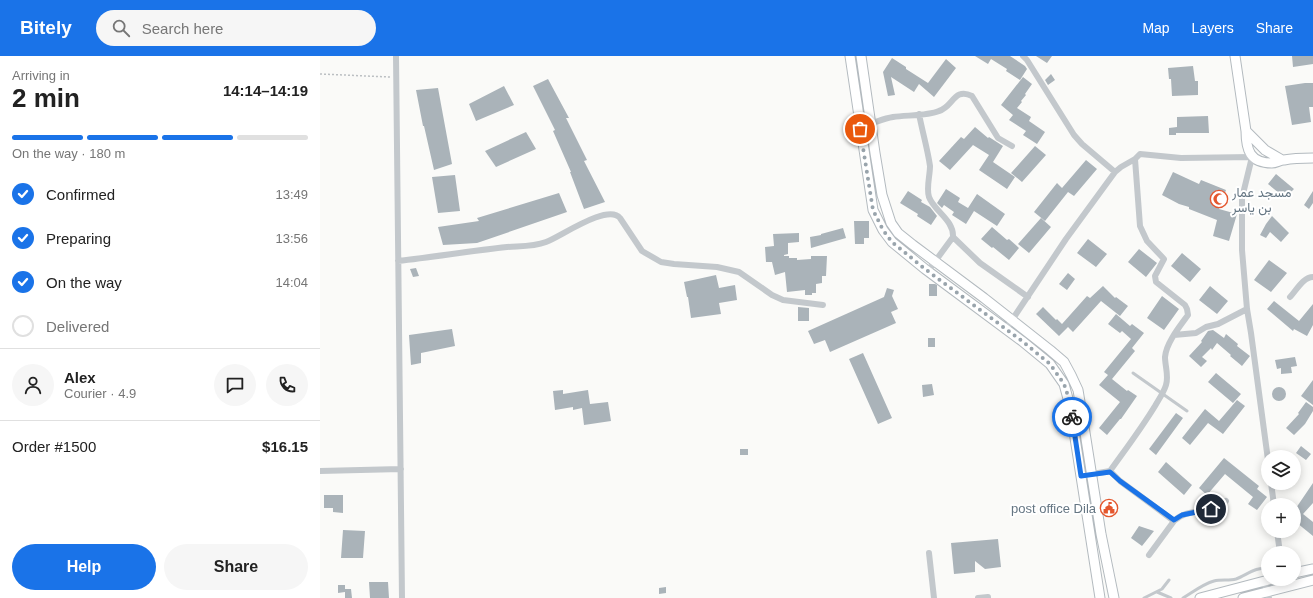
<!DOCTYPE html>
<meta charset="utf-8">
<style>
:root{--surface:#fff;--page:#f6f6f6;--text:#222;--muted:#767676;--line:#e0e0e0;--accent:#1a73e8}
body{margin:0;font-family:Helvetica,Vazirmatn,sans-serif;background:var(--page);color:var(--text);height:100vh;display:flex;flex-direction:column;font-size:15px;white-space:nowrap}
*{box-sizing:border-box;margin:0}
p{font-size:13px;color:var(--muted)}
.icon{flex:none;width:22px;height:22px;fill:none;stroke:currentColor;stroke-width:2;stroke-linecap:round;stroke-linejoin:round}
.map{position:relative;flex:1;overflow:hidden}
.panel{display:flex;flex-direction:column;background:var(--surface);width:320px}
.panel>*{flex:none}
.buttons{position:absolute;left:941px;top:394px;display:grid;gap:8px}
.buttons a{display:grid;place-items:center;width:40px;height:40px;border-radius:50%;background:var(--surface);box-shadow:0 2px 10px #0003;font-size:20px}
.pin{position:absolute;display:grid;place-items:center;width:34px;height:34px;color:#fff;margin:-17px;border:2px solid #fff;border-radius:50%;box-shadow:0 1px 4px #0007}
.courier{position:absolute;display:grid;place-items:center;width:40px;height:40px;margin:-20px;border:3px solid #1a73e8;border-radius:50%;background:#fff;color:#222;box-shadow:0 1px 5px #0007}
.summary em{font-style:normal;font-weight:700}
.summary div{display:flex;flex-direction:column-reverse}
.summary{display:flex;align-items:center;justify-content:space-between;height:68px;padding:0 12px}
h1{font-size:26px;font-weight:700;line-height:30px}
.bar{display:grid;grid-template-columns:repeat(4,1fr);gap:6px 4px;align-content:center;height:48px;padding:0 12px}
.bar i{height:5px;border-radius:3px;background:var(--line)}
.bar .current{background:var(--accent)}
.bar p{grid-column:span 4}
.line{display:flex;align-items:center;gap:10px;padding:0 12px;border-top:1px solid var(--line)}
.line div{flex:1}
.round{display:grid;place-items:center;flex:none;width:42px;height:42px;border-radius:21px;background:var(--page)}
ol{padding:0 12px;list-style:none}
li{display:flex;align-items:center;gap:12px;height:44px}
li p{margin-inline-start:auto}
li .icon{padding:4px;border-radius:50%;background:var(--accent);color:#fff;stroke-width:4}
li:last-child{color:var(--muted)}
li i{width:22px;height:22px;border:2px solid var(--line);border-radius:50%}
.button{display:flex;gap:8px;margin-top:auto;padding:8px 12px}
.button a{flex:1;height:46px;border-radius:24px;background:var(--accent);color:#fff;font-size:16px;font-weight:700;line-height:46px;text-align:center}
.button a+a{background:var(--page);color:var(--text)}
header{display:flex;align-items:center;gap:24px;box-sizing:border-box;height:56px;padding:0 20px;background:var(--accent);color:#fff}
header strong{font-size:19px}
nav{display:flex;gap:22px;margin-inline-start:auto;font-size:14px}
.search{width:280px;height:36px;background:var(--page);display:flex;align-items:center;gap:10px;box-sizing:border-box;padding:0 14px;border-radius:22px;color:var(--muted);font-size:15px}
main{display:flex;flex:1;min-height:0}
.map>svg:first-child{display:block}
.building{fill:#aab3b9}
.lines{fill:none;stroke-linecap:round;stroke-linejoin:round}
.secondary-casing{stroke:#b3babf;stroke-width:11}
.path{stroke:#bbbfc2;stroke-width:1.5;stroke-dasharray:2 2;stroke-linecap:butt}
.lane{stroke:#c3c8cc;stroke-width:3}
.street{stroke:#c3c8cc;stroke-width:6}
.secondary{stroke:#fff;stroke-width:9}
.done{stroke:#99a4ac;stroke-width:4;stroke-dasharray:0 7.2}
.route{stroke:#1a73e8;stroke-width:5}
.labels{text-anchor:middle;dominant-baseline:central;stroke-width:4;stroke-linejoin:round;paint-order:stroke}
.poi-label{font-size:13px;fill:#657683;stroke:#fff;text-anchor:start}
</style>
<header>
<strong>Bitely</strong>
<div class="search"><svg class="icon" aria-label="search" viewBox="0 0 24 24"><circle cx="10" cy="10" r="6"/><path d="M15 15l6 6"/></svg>Search here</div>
<nav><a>Map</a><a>Layers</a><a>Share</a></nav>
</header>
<main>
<section class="panel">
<div class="summary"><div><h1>2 min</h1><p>Arriving in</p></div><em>14:14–14:19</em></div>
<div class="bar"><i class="current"></i><i class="current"></i><i class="current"></i><i></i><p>On the way · 180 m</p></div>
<ol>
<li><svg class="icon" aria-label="check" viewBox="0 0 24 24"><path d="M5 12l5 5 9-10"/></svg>Confirmed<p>13:49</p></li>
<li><svg class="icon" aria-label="check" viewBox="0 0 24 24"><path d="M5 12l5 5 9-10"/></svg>Preparing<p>13:56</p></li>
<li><svg class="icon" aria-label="check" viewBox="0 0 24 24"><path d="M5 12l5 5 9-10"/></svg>On the way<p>14:04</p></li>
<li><i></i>Delivered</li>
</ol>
<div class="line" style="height:72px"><a class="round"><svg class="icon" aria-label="person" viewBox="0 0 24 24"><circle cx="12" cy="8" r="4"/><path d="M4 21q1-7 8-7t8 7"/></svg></a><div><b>Alex</b><p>Courier · 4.9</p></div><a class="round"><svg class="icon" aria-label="chat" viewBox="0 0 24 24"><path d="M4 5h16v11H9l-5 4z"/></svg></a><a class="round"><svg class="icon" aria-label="phone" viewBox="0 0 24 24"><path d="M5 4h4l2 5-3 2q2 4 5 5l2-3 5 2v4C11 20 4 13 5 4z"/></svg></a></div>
<div class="line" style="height:52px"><div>Order #1500</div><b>$16.15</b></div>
<div class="button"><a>Help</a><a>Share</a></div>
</section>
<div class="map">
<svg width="993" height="542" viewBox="0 0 993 542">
<rect width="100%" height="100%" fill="#fafaf8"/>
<path class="building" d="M 655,0 L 690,0 L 705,10 L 707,13 L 700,24 L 686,15 L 687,13 L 671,3 L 668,8 Z
M 716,0 L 732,0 L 727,7 Z
M 972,0 L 993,0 L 993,8 L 973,11 Z
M 572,2 L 586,11 L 586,13 L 608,27 L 626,3 L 636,12 L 614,41 L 599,28 L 594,36 L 571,21 L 575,39 L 568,40 L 563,16 Z
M 873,10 L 875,25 L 878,25 L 878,39 L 852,40 L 851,23 L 849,23 L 848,12 Z
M 731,18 L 735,24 L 728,29 L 725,24 Z
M 703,21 L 712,28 L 705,38 L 706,39 L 701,45 L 702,46 L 697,52 L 711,61 L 709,65 L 725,76 L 717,88 L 703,79 L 706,75 L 689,64 L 693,59 L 681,49 Z
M 228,23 L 249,62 L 246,62 L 267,104 L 264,105 L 285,146 L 264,153 L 250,116 L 251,116 L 233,75 L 235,74 L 213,30 Z
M 985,27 L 993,27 L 993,51 L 989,51 L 991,66 L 972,69 L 965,30 Z
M 184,30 L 194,49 L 156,65 L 149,48 Z
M 118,32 L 132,108 L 114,114 L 104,70 L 103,70 L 96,34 Z
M 888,60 L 889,77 L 856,77 L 856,79 L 849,79 L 849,72 L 857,71 L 857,61 Z
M 655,71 L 668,82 L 669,81 L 683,90 L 673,106 L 695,121 L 687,133 L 659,114 L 669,99 L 653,89 L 630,114 L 619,105 L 641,81 L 644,83 Z
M 206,76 L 216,93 L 176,111 L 165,95 Z
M 715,90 L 726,99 L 702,126 L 691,117 Z
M 766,104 L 777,113 L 754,140 L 748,136 L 725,165 L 714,156 L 737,127 L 742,132 Z
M 853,116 L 879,128 L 881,124 L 906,134 L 899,153 L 917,158 L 909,185 L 893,180 L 897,164 L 869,153 L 869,151 L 859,148 L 842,139 Z
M 956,118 L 974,133 L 965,142 L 948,128 Z
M 135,119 L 140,155 L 118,157 L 112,121 Z
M 626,133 L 640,142 L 638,146 L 648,152 L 657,138 L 685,158 L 677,170 L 654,155 L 646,168 L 632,159 L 634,156 L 624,149 L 622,152 L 617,147 Z
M 588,135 L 602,144 L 601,146 L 610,151 L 617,160 L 611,169 L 597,160 L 598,158 L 580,147 Z
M 993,135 L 993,147 L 989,153 L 984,149 Z
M 239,137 L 247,156 L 157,187 L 123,189 L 118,171 L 159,165 L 157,162 Z
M 952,160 L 969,177 L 961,186 L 950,176 L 946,182 L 940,179 L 946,168 Z
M 721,162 L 731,171 L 709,197 L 698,188 Z
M 534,165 L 549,165 L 549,182 L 544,182 L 544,188 L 535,188 Z
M 672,171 L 687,184 L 689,183 L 699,192 L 689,204 L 673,191 L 672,192 L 661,183 Z
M 523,172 L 526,182 L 491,192 L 490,181 L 501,179 L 501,178 Z
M 479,177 L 479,186 L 468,187 L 468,198 L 464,199 L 464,200 L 469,200 L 469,202 L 477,202 L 477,204 L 491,203 L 491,200 L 507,200 L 506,220 L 502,220 L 502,227 L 496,228 L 496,237 L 492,237 L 492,239 L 485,239 L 485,234 L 467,236 L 465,216 L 455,219 L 452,206 L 446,206 L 445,191 L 454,190 L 453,178 Z
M 768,183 L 787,198 L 776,211 L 757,197 Z
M 819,193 L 837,207 L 826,221 L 808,206 Z
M 862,197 L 881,213 L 870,226 L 851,210 Z
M 949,204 L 967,217 L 951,236 L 934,224 Z
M 96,212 L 99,220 L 93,221 L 90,213 Z
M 748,217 L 755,223 L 747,234 L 739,228 Z
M 396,219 L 399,232 L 415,229 L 417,244 L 399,247 L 401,258 L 371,262 L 368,241 L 367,241 L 364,226 Z
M 609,228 L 615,228 L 617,229 L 617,240 L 609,240 Z
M 783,230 L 795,242 L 796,241 L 808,250 L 800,260 L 781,245 L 753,276 L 748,271 L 739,280 L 716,258 L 723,251 L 736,264 L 737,263 L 742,268 L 767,240 L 770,242 Z
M 890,230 L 908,245 L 897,258 L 879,244 Z
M 567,232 L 574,234 L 572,240 L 578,253 L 571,256 L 576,267 L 510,296 L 505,284 L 494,288 L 488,275 L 564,241 Z
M 842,240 L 859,253 L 844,274 L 827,262 Z
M 954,245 L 979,265 L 993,248 L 993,269 L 987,280 L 974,273 L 973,275 L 947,253 Z
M 478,251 L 489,252 L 489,265 L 478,265 Z
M 796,258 L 810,270 L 812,268 L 824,277 L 812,292 L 815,295 L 792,323 L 807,335 L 808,334 L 817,340 L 801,363 L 800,363 L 787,379 L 779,372 L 800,346 L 779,329 L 788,319 L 784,316 L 811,283 L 802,275 L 800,277 L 788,268 Z
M 132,273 L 135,290 L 101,297 L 101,307 L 91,309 L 89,279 Z
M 893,274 L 904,282 L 906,278 L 918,288 L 917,290 L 930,300 L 922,310 L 910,300 L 911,299 L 897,287 L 892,294 L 891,292 L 882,301 L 887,305 L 881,311 L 869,300 L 882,286 L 881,285 L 888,275 Z
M 608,282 L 615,282 L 615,291 L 608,291 Z
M 543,297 L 572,362 L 558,368 L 529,303 Z
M 975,301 L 977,310 L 971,311 L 972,317 L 961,318 L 961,312 L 957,313 L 955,304 Z
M 896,317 L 921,338 L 913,347 L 888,326 Z
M 993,324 L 993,349 L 981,340 Z
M 612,328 L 614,339 L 603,341 L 602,329 Z
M952 338a7 7 0 1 1 14 0a7 7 0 1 1-14 0Z
M 243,334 L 243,338 L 268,334 L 270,348 L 288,346 L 291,365 L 264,369 L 262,352 L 253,354 L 253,351 L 235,354 L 233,335 Z
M 917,344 L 925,350 L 903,378 L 888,367 L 870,389 L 862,382 L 885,353 L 899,365 Z
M 986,346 L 993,351 L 993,355 L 985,368 L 974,379 L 966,372 L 979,358 L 978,357 Z
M 856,357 L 863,362 L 836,399 L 829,393 Z
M 981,390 L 991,398 L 986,404 L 976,397 Z
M 420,393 L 428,393 L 428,399 L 420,399 Z
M 904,402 L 939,430 L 937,433 L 947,441 L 937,454 L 928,448 L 933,441 L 905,418 L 887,439 L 879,432 Z
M 846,406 L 872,429 L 864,439 L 838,416 Z
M 993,427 L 993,447 L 983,458 L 993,466 L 993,480 L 977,467 L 979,465 L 974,460 L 974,455 Z
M 4,439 L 23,439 L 23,457 L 13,456 L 13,452 L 4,452 Z
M 819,470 L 834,475 L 822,490 L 811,482 Z
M 23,474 L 45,475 L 43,502 L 21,502 Z
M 678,483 L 681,511 L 665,513 L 655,505 L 655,516 L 634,518 L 631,487 Z
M 49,526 L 68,526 L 69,542 L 50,542 Z
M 18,529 L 25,529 L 25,533 L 31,533 L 32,542 L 25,542 L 25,536 L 18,537 Z
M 346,531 L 346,537 L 339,538 L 339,532 Z"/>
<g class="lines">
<defs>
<path id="secondary" d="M 530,0 L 553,154 L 563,174 L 572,186 L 605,213 L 702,285 L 730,308 L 744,328 L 750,350 L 780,542
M 541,0 L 555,97 L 562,139 L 571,167 L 578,177 L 593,189 L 664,242 L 730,294 L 744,306 L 751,319 L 758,334 L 763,364 L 781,478 L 794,542
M 915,0 L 926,75 C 926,94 930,107 952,107 C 956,107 960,104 964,104 C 974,102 983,102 993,102
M 926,75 L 945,94 L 962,104
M 974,517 L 993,513
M 880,542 L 952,523
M 923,542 L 993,524"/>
</defs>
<use href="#secondary" class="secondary-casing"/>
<path class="path" d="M 0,18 L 70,21"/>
<path class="lane" d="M 813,317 L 867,355
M 837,536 L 851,542
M 824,542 L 842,533 L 849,524
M 863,542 C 873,536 883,528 894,525 C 901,523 909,525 916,523 C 927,519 936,510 948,513"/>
<path class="street" d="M 76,0 L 82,542
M 703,0 L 707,4 L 754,79 L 762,88 L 795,116
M 599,58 C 602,74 608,95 610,110 C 610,120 606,132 609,141 C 614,155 634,164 633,181 L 608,215
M 540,70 C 553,68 561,63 573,61 C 586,59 608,60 619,55 C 633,51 634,31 652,40 L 678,82 L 692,90
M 633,181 L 660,207 L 708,241
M 78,205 C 114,201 150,195 187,191 C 200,190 213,191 226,186 C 240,181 288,147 300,162 L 322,195 L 341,206 L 354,208 L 397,211 L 419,216 L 452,239 L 463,244 L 503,249
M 970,241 C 976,235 983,221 993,221
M 686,273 L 746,183 L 795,116 L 801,111 L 815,103
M 854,279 L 876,277 L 886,271 L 898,268 L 927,253
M 0,415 L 81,413
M 790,415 C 805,394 821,373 835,350 C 839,343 844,336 846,329 C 849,320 845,310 845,301 C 846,287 860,270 868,259 L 867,253 L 865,249 L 836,226 L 835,220 L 844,203 L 827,185 L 820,170 L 815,103 L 820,98 L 861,102 L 932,101 L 922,142 L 922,194 L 927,253 L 931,277 L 948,404
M 761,420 L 790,415 L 800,425 L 854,465 L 829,499
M 951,427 L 954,449
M 854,465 C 868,451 892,459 906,445
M 957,475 L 960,497
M 609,497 L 614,542
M 944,525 L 949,542
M 658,542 L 668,541"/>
<use href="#secondary" class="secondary"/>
</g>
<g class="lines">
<path class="done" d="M 540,73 L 553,154 L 563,174 L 572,186 L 605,213 L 702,285 L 730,308 L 744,328 L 748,340 L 752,361"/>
<path class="route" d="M 752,361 L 761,420 L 790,416 L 800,425 L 854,464 L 862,459 L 891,453"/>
</g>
<defs>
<symbol id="mosque-ring" viewBox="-11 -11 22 22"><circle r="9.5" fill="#fff" stroke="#e4572e" stroke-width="1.5"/><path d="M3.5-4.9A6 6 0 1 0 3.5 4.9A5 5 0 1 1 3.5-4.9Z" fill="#e4572e"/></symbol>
<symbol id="civic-ring" viewBox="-11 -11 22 22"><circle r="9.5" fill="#fff" stroke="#e4572e" stroke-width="1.5"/><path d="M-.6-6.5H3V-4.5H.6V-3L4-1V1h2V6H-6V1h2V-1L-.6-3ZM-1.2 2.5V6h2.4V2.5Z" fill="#e4572e"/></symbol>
</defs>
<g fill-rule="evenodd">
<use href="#mosque-ring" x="889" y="133" width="20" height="20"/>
<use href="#civic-ring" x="779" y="442" width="20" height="20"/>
</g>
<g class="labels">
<g class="poi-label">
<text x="912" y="136">مسجد عمار<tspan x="912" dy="15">بن ياسر</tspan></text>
<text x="776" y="452" text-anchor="end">post office Dila</text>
</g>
</g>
</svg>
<div class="buttons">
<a><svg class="icon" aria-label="layers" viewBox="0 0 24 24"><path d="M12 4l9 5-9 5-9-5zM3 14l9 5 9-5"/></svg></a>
<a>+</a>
<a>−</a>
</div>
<div class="pin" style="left:540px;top:73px;background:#ea580c"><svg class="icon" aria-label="bag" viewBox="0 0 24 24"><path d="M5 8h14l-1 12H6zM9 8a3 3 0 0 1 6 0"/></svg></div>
<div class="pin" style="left:891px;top:453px;background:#1f2937"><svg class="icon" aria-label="home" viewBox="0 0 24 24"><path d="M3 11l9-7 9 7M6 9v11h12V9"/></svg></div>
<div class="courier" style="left:752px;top:361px"><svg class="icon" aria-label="bike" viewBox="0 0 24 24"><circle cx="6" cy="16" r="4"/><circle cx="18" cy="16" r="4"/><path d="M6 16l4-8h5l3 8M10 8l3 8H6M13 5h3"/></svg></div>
</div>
</main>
